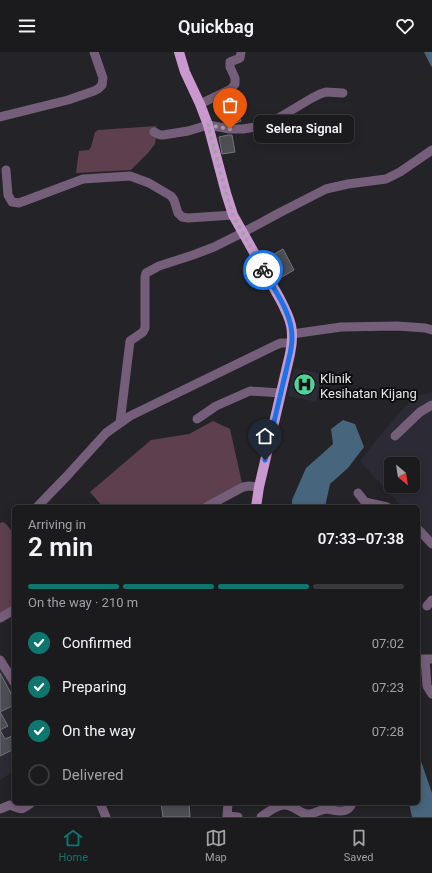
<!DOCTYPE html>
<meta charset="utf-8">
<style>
:root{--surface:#1b1a1d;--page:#28272a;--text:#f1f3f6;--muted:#a0a1a4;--line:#39383b;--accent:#0f766e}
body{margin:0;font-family:Roboto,sans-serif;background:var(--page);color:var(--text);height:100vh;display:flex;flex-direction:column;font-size:15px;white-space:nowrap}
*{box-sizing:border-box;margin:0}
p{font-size:13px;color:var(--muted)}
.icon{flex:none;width:22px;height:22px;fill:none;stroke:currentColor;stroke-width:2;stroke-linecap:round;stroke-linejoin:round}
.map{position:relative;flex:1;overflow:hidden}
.panel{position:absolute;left:12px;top:453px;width:408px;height:300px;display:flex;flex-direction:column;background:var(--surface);border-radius:6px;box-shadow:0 2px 10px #0003,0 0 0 1px var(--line)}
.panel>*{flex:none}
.needle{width:26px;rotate:150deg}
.buttons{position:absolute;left:384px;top:405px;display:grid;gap:8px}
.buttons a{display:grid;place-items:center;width:36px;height:36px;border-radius:6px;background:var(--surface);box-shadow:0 2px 10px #0003,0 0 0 1px var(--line);font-size:20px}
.pin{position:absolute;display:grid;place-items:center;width:34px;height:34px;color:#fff;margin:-41px -17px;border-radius:50% 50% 50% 0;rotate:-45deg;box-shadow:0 0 4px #0007}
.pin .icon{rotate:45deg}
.courier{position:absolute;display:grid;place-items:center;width:40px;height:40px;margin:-20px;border:3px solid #1a73e8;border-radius:50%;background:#fff;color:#222;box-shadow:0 1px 5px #0007}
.bubble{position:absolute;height:28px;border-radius:6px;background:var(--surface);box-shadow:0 2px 10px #0003,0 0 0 1px var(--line);font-size:13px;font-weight:600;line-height:28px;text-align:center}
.summary em{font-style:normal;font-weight:600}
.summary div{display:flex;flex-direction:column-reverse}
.summary{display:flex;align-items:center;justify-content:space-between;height:68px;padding:0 16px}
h1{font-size:26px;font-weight:600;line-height:30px}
.bar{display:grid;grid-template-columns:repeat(4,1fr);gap:6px 4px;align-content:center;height:48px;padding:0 16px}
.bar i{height:5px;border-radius:3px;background:var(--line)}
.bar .selected{background:var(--accent)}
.bar p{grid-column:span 4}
ol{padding:0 16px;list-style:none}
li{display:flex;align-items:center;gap:12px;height:44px}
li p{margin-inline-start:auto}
li .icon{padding:4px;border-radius:50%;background:var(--accent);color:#fff;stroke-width:4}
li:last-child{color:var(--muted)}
li i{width:22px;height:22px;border:2px solid var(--line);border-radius:50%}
header{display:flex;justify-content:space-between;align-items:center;height:52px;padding:0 16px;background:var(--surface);font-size:18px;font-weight:600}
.dock{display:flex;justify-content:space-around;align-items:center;height:56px;border-top:1px solid var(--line);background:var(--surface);font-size:11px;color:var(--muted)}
.dock a{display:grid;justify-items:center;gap:2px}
.dock .selected{color:var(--accent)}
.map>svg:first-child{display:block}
.built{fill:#2c2a34;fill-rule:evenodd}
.green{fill:#5e3f4e}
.water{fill:#47657c}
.building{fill:#4c4e53;stroke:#73757a}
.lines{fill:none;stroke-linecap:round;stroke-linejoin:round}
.minor{stroke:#755e79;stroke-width:9}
.major{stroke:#c898cf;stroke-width:10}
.done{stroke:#a2a2a5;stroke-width:4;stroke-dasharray:0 7.2}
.route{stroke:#1a73e8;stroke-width:5}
.labels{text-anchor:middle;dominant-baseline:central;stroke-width:4;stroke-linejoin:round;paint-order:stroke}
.poi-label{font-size:13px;fill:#e6e6e9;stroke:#0d0c0e;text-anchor:start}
</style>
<header><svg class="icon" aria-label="menu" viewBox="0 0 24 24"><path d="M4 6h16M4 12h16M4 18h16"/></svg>Quickbag<svg class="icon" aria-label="heart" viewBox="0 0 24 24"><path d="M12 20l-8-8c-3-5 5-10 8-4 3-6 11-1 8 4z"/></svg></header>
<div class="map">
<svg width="432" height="765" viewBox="0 0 432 765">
<rect width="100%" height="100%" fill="#242327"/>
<path class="built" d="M 294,316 L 322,322 L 316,350 L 288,344 Z
M 432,340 L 432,487 L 418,472 L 418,455 L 402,455 L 360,409 L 385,377 L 414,345 ZM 391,412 L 413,412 L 413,434 L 391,434 Z
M 0,614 L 14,636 L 14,719 L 0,728 Z"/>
<path class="green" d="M 156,74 L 157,81 L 155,92 L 148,101 L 131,118 L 76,121 L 79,99 L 89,98 L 91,95 L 95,80 L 98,78 Z
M 213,369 L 230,377 L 242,431 L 197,455 L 103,455 L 90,440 L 151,388 L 189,382 Z
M 3,470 L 6,472 L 14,482 L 14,556 L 0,564 L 0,471 Z"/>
<path class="water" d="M 424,0 L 432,0 L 432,15 L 431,14 Z
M 343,368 L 355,372 L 364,395 L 348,416 L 330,432 L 325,455 L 292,455 L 292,448 L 306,416 L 322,402 L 333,392 L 331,377 Z
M 418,704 L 422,712 L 432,741 L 432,765 L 412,765 L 409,751 L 418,751 Z"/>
<path class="building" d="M 231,44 L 232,44 L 238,58 L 236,59 L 241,69 L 236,71 L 228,71 L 226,66 L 224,67 L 219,55 L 221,54 L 219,49 Z
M 228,83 L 232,83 L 235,100 L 222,102 L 219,85 Z
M 283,197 L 294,218 L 282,225 L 271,204 Z
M 0,621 L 14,647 L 14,653 L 0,660 L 8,674 L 0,678 L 5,687 L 12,684 L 14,687 L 14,697 L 0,704 Z
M 161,751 L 189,751 L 190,765 L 163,765 Z"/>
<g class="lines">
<path class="minor" d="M 200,52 L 231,37 L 235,32 L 235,26 L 230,15 L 230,10 L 240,6 L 241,0
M 0,65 L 68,48 L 94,39 L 98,37 L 102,33 L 103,26 L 94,0
M 154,80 L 160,83 L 163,83 L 188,79 L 208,73 L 230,77 L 243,77 L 261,74 L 275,68 L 312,46 L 320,42 L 326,40 L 343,41
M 6,118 L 8,143 L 12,150 L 19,151 L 83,127 L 130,124 L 149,131 L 171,144 L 174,148 L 178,161 L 182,165 L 188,166 L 233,163
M 292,282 L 341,275 L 397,274 L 425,276 L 432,278
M 197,367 L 216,354 L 250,339 L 281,341
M 120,371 L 130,289 L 143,280 L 145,276 L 145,225 L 146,221 L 159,214 L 193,203 L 214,195 L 242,181 L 279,161 L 326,137 L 348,132 L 386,127 L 400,120 L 432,98
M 395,384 L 420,360 L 432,353
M 358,441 L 365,450 L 387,455
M 37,455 L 67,424 L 106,381 L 130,364 L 276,293 L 281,291 L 292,291
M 206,455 L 243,435 L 249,434 L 259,435
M 418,477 L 432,492
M 427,554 L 432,548
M 0,566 L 14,558
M 418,607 L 432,607
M 425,607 L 427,634 L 432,642
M 0,608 L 14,630
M 100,751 L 106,765
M 0,757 L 10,753 C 22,758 20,759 31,751
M 227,764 L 238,765
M 227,765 L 228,751
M 261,765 C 268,760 275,754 283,753 C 292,752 298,760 306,762 C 313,763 319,758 325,757 C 332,757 340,761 346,758 C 350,756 351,754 352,751"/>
<path class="major" d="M 179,0 L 185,20 L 200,52 L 208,73 L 226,141 L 233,163 L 280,247 C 291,268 295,278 290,302 L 259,435 L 256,455"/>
</g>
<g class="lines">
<path class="done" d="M 230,77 L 208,73 L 226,141 L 233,163 L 263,218"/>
<path class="route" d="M 263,218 C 275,239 293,262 292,287 C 292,292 291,297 290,302 L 265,408"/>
</g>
<defs>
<symbol id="hospital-disc" viewBox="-11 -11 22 22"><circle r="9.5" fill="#4ed39a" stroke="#0d0c0e"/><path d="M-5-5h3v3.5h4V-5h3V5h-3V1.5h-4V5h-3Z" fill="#111"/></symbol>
</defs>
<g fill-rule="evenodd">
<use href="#hospital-disc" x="292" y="320" width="25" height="25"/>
</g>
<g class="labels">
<g class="poi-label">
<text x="320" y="326">Klinik<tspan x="320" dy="15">Kesihatan Kijang</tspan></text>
</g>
</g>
</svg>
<div class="buttons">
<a><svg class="needle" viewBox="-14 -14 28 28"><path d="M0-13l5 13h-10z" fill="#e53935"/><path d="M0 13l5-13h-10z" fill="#a0a1a4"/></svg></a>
</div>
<div class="pin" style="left:230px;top:77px;background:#ea580c"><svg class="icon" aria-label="bag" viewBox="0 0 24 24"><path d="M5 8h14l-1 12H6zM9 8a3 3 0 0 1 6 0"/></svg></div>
<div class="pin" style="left:265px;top:408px;background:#1f2937"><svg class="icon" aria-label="home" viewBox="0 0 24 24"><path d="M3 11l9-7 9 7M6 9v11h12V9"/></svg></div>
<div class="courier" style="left:263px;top:218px"><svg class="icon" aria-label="bike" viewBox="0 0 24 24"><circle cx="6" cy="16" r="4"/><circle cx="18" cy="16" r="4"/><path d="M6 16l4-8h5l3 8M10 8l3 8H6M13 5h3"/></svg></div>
<div class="bubble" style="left:254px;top:63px;width:100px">Selera Signal</div>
<section class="panel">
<div class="summary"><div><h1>2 min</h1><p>Arriving in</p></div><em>07:33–07:38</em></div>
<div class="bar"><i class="selected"></i><i class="selected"></i><i class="selected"></i><i></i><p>On the way · 210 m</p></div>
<ol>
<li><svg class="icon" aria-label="check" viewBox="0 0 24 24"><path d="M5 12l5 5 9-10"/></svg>Confirmed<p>07:02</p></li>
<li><svg class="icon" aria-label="check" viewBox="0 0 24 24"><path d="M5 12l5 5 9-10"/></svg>Preparing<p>07:23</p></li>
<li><svg class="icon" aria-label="check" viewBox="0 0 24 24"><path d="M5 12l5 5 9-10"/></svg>On the way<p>07:28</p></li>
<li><i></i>Delivered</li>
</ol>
</section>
</div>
<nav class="dock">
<a class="selected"><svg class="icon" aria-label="home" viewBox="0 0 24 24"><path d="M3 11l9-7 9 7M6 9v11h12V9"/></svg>Home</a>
<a><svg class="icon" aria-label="map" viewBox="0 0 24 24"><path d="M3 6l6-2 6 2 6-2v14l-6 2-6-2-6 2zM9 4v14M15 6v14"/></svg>Map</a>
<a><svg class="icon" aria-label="saved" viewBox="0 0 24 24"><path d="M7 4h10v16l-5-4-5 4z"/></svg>Saved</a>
</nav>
